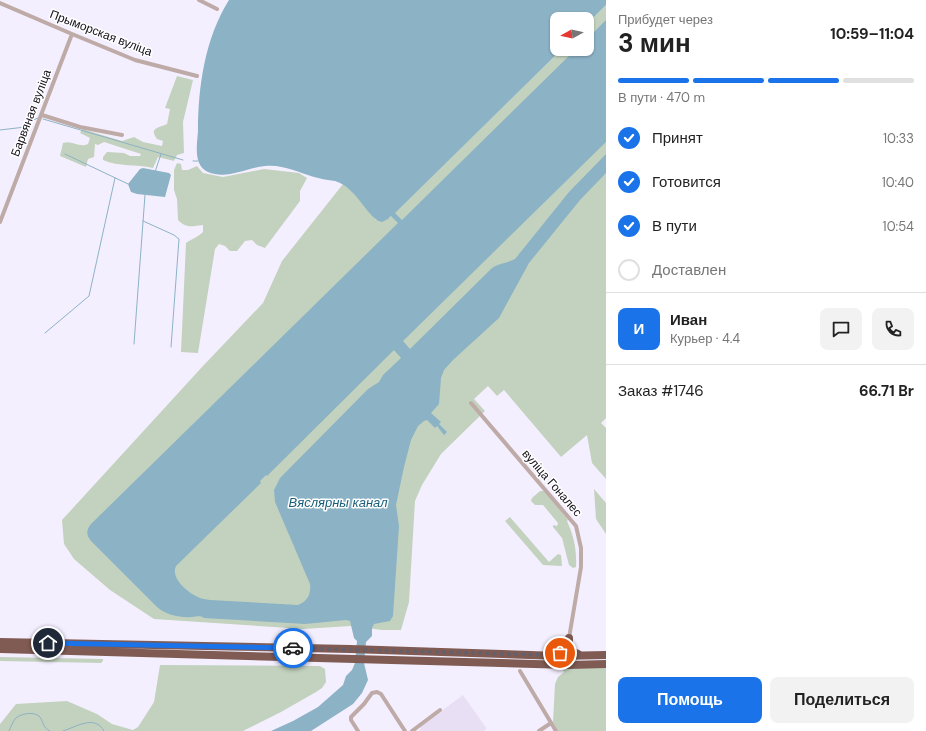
<!DOCTYPE html>
<html lang="ru">
<meta charset="utf-8">
<style>
:root{--surface:#fff;--page:#f2f2f2;--text:#222;--muted:#767676;--line:#e0e0e0;--accent:#1a73e8}
body{margin:0;font-family:"DM Sans",sans-serif;background:var(--page);color:var(--text);height:100vh;display:flex;flex-direction:column;font-size:15px;white-space:nowrap}
*{box-sizing:border-box;margin:0}
p{font-size:13px;color:var(--muted)}
.icon{flex:none;width:22px;height:22px;fill:none;stroke:currentColor;stroke-width:2;stroke-linecap:round;stroke-linejoin:round}
.map{position:relative;flex:1;overflow:hidden}
.details{display:flex;flex-direction:column;background:var(--surface);width:320px}
.details>*{flex:none}
.needle{width:26px;rotate:262deg}
.controls{position:absolute;left:550px;top:12px;display:grid;gap:8px}
.controls a{display:grid;place-items:center;width:44px;height:44px;border-radius:8px;background:var(--surface);box-shadow:0 1px 3px #0004;font-size:20px}
.pin{position:absolute;display:grid;place-items:center;width:34px;height:34px;color:#fff;margin:-17px;border:2px solid #fff;border-radius:50%;box-shadow:0 1px 4px #0007}
.courier{position:absolute;display:grid;place-items:center;width:40px;height:40px;margin:-20px;border:3px solid #1a73e8;border-radius:50%;background:#fff;color:#222;box-shadow:0 1px 5px #0007}
.headline em{font-style:normal;font-weight:700}
.headline div{display:flex;flex-direction:column-reverse}
.headline{display:flex;align-items:center;justify-content:space-between;height:68px;padding:0 12px}
h1{font-size:26px;font-weight:700;line-height:30px}
.bar{display:grid;grid-template-columns:repeat(4,1fr);gap:6px 4px;align-content:center;height:48px;padding:0 12px}
.bar i{height:5px;border-radius:3px;background:var(--line)}
.bar .selected{background:var(--accent)}
.bar p{grid-column:span 4}
.line{display:flex;align-items:center;gap:10px;padding:0 12px;border-top:1px solid var(--line)}
.line div{flex:1}
.round{display:grid;place-items:center;flex:none;width:42px;height:42px;border-radius:8px;background:var(--page)}
ol{padding:0 12px;list-style:none}
li{display:flex;align-items:center;gap:12px;height:44px}
li p{margin-inline-start:auto}
li .icon{padding:4px;border-radius:50%;background:var(--accent);color:#fff;stroke-width:4}
li:last-child{color:var(--muted)}
li i{width:22px;height:22px;border:2px solid var(--line);border-radius:50%}
.action{display:flex;gap:8px;margin-top:auto;padding:8px 12px}
.action a{flex:1;height:46px;border-radius:8px;background:var(--accent);color:#fff;font-size:16px;font-weight:700;line-height:46px;text-align:center}
.action a+a{background:var(--page);color:var(--text)}
main{display:flex;flex:1;min-height:0}
.map>svg:first-child{display:block}
.industrial{fill:#e9dff4}
.green{fill:#c3d2be}
.water{fill:#8cb2c5;fill-rule:evenodd}
.lines{fill:none;stroke-linecap:round;stroke-linejoin:round}
.stream{stroke:#8cb2c5;stroke-width:1}
.street{stroke:#beaba7;stroke-width:4}
.highway{stroke:#7f5b53;stroke-width:8}
.done{stroke:#635f6b;stroke-width:4;stroke-dasharray:0 7.2}
.route{stroke:#1a73e8;stroke-width:5}
.labels{text-anchor:middle;dominant-baseline:central;stroke-width:3;stroke-linejoin:round;paint-order:stroke}
.street-label{font-size:12px;fill:#15121b;stroke:#fff}
.water-label{font-size:13px;font-style:italic;fill:#195e79;stroke:#fff}
</style>
<main>
<div class="map">
<svg width="606" height="731" viewBox="0 0 606 731">
<rect width="100%" height="100%" fill="#f4efff"/>
<path class="industrial" d="M 463,695 L 487,729 L 483,731 L 418,731 L 421,729 L 420,727 Z"/>
<path class="green" d="M 606,5 L 606,418 L 601,423 L 606,428 L 606,479 L 592,463 L 587,435 L 561,457 L 504,390 L 497,396 L 488,386 L 474,399 L 485,411 L 441,454 L 422,485 L 415,501 L 409,602 L 401,630 L 382,630 L 351,626 L 303,629 L 154,619 L 110,590 L 74,559 L 64,544 L 62,520 L 202,367 L 263,303 L 282,261 L 343,184 L 355,193 L 376,220 L 388,219 L 562,49 L 587,49 L 587,24 Z
M 177,76 L 193,80 L 183,122 L 184,153 L 177,155 L 174,161 L 158,157 L 153,168 C 136,164 119,167 103,160 L 103,157 L 107,152 L 124,153 L 130,156 L 140,156 L 141,154 L 104,142 L 98,145 L 95,144 L 94,157 L 88,159 L 86,167 L 60,156 L 63,143 C 72,140 79,148 88,144 L 90,138 L 80,133 L 82,129 L 122,141 L 134,137 L 143,142 L 162,146 L 163,141 L 157,139 C 148,127 160,128 167,124 L 170,109 L 165,108 Z
M 177,163 L 181,164 L 182,170 L 188,170 L 197,166 L 203,173 L 223,177 L 264,169 L 299,173 L 307,178 L 300,191 L 300,201 L 265,248 L 257,245 L 252,240 L 245,241 L 237,251 L 230,251 L 225,246 L 219,244 L 215,249 L 198,353 L 181,352 L 186,243 C 192,239 198,237 203,232 L 203,225 C 192,226 187,229 178,220 L 177,199 L 174,190 L 174,170 Z
M 594,489 L 606,503 L 606,534 L 596,519 Z
M 540,491 L 545,491 L 568,520 L 567,521 C 574,536 577,551 576,567 L 573,568 L 569,565 L 562,538 L 553,527 L 553,525 L 557,526 L 558,523 L 543,505 L 535,505 L 531,501 L 532,498 Z
M 510,517 L 549,562 L 558,554 L 561,555 L 562,566 L 543,565 L 505,521 Z
M 0,657 L 103,659 L 103,661 L 101,663 L 0,661 Z
M 160,665 L 320,666 L 325,669 L 326,682 L 322,688 L 316,692 L 281,712 L 243,731 L 0,731 L 0,724 L 16,704 L 67,701 L 97,714 L 112,724 L 133,730 L 138,727 L 154,702 Z
M 561,667 L 606,667 L 606,731 L 558,731 L 553,722 L 555,684 L 558,677 L 564,672 Z"/>
<path class="water" d="M 229,0 L 606,0 L 606,5 L 587,24 L 587,19 L 557,19 L 557,49 L 562,49 L 395,213 L 402,220 L 576,49 L 587,49 L 587,39 L 606,20 L 606,142 L 403,341 L 410,349 L 492,268 C 499,263 508,263 515,259 L 569,192 L 606,154 L 606,173 L 580,200 L 529,263 L 499,318 L 453,360 L 444,370 L 441,378 L 439,404 L 431,413 L 441,422 L 439,424 L 447,432 L 444,435 L 437,426 L 435,428 L 427,420 L 424,421 L 418,426 L 411,440 L 404,467 L 396,505 L 399,526 L 393,616 L 390,621 L 374,624 L 372,628 L 372,636 L 366,642 L 364,663 L 368,680 L 362,693 L 353,704 L 311,731 L 271,731 L 293,721 L 318,707 L 343,685 L 346,676 L 352,670 L 355,663 L 357,641 L 354,638 L 350,621 L 346,620 L 305,624 L 204,618 C 199,615 197,617 192,617 C 180,618 166,615 157,607 L 91,541 C 86,535 86,530 91,524 L 398,223 L 391,216 L 388,219 L 382,222 C 368,220 357,187 335,181 C 328,180 321,179 314,177 C 298,172 282,164 265,166 C 246,168 227,180 208,172 C 193,165 197,145 198,131 C 198,87 205,38 229,0 ZM 394,350 L 401,358 L 383,375 L 379,382 L 368,389 L 280,478 L 274,490 L 275,502 L 310,584 C 311,594 308,601 298,605 L 210,600 C 206,599 201,599 198,597 C 188,593 170,578 176,566 L 261,483 L 260,481 L 266,475 L 267,476 Z
M 143,168 L 169,173 L 171,175 L 165,197 L 137,194 L 131,192 L 128,184 L 140,169 Z"/>
<g class="lines">
<path class="stream" d="M 43,119 L 183,160
M 0,130 L 25,127 L 33,120 L 38,118
M 65,154 L 128,184
M 193,161 L 198,161
M 155,172 L 161,154
M 143,221 L 174,235 L 179,239 L 171,347
M 45,333 L 89,296 L 115,178
M 134,344 L 145,195
M 9,731 C 11,727 12,723 15,719 C 19,714 33,711 39,716 C 44,721 42,728 50,731
M 63,731 C 76,727 95,714 104,731"/>
<path class="street" d="M 199,0 L 217,9
M 0,3 L 72,34 L 135,60 L 197,76
M 42,115 L 80,127 L 122,135
M 0,222 L 72,34
M 471,403 L 576,526 L 581,548 L 581,567 L 569,638
M 520,671 L 556,731
M 358,731 L 351,720 L 351,717 L 364,704 L 372,693 L 377,692 L 381,694 L 405,731
M 412,731 L 440,710
M 539,731 L 551,723"/>
<path class="highway" d="M 569,638 L 569,649 L 571,651 L 578,654
M 0,642 L 350,649 L 559,656 L 606,655
M 0,649 L 569,665 L 606,664"/>
</g>
<g class="lines">
<path class="done" d="M 293,648 L 549,655 L 560,653"/>
<path class="route" d="M 48,643 L 293,648"/>
</g>
<g class="labels">
<g class="street-label">
<text transform="translate(101 33) rotate(21)">Прыморская вуліца</text>
<text transform="translate(31 113) rotate(-69)">Барвяная вуліца</text>
<text transform="translate(552 483) rotate(49)">вуліца Гоналес</text>
</g>
<g class="water-label">
<text x="338" y="502">Вяслярны канал</text>
</g>
</g>
</svg>
<div class="controls">
<a><svg class="needle" viewBox="-14 -14 28 28"><path d="M0-13l5 13h-10z" fill="#e53935"/><path d="M0 13l5-13h-10z" fill="#767676"/></svg></a>
</div>
<div class="pin" style="left:560px;top:653px;background:#ea580c"><svg class="icon" aria-label="bag" viewBox="0 0 24 24"><path d="M5 8h14l-1 12H6zM9 8a3 3 0 0 1 6 0"/></svg></div>
<div class="pin" style="left:48px;top:643px;background:#1f2937"><svg class="icon" aria-label="home" viewBox="0 0 24 24"><path d="M3 11l9-7 9 7M6 9v11h12V9"/></svg></div>
<div class="courier" style="left:293px;top:648px"><svg class="icon" aria-label="car" viewBox="0 0 24 24"><path d="M5 17H2v-5l4-1 3-4h7l3 4 3 1v5h-3M9 17h6M6 11h13"/><circle cx="7" cy="17" r="2"/><circle cx="17" cy="17" r="2"/></svg></div>
</div>
<section class="details">
<div class="headline"><div><h1>3 мин</h1><p>Прибудет через</p></div><em>10:59–11:04</em></div>
<div class="bar"><i class="selected"></i><i class="selected"></i><i class="selected"></i><i></i><p>В пути · 470 m</p></div>
<ol>
<li><svg class="icon" aria-label="check" viewBox="0 0 24 24"><path d="M5 12l5 5 9-10"/></svg>Принят<p>10:33</p></li>
<li><svg class="icon" aria-label="check" viewBox="0 0 24 24"><path d="M5 12l5 5 9-10"/></svg>Готовится<p>10:40</p></li>
<li><svg class="icon" aria-label="check" viewBox="0 0 24 24"><path d="M5 12l5 5 9-10"/></svg>В пути<p>10:54</p></li>
<li><i></i>Доставлен</li>
</ol>
<div class="line" style="height:72px"><b class="round" style="background:var(--accent);color:#fff">И</b><div><b>Иван</b><p>Курьер · 4.4</p></div><a class="round"><svg class="icon" aria-label="chat" viewBox="0 0 24 24"><path d="M4 5h16v11H9l-5 4z"/></svg></a><a class="round"><svg class="icon" aria-label="phone" viewBox="0 0 24 24"><path d="M5 4h4l2 5-3 2q2 4 5 5l2-3 5 2v4C11 20 4 13 5 4z"/></svg></a></div>
<div class="line" style="height:52px"><div>Заказ #1746</div><b>66.71 Br</b></div>
<div class="action"><a>Помощь</a><a>Поделиться</a></div>
</section>
</main>
